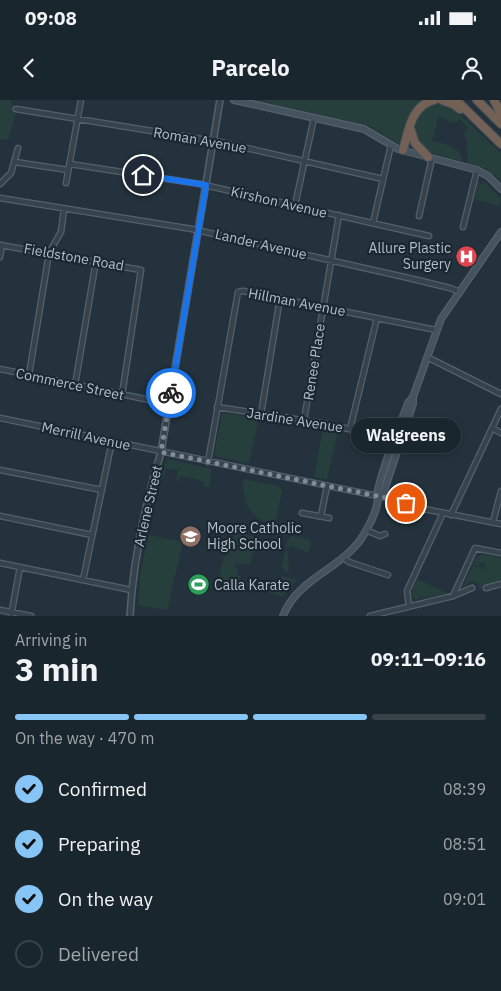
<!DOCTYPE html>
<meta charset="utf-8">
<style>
:root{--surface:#1a262d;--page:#232e35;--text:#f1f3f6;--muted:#9fa5aa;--line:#384349;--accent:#88c5f7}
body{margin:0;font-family:"IBM Plex Sans",sans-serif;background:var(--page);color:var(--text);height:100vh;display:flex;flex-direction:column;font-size:19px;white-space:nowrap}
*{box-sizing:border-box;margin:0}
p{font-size:16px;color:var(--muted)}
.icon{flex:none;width:28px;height:28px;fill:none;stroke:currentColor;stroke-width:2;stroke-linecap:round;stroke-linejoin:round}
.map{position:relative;height:516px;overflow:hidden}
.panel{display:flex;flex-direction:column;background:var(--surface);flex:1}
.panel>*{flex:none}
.pin{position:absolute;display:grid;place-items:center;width:42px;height:42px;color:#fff;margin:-21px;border:2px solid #fff;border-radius:50%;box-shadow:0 1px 5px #0007}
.courier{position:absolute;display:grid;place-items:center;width:50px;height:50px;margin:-25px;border:4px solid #1a73e8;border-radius:50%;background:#fff;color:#222;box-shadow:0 1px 6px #0007}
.bubble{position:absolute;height:35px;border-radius:18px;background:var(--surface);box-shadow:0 2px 8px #0003,0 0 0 1px var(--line);font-size:16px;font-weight:700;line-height:35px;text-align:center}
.headline em{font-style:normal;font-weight:700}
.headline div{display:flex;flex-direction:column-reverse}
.headline{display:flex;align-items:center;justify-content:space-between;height:85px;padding:0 15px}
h1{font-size:32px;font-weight:700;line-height:38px}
.bar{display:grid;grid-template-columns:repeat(4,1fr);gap:8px 5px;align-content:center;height:60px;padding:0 15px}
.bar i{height:6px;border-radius:4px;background:var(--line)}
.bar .selected{background:var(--accent)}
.bar p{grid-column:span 4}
ol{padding:0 15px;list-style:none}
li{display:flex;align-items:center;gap:15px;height:55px}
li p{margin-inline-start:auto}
li .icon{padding:5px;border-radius:50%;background:var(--accent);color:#111;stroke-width:4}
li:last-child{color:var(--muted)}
li i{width:28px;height:28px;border:2px solid var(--line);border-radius:50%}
.status{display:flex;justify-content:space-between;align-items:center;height:35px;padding:0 25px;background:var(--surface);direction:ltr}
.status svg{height:14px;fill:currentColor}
header{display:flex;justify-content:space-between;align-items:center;height:65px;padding:0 15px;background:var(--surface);font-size:22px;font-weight:700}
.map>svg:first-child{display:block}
.green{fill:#263f3d}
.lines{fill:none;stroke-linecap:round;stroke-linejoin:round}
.minor-casing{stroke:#55616a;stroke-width:7}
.tertiary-casing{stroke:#55616a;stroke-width:8}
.secondary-casing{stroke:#55616a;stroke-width:8}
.motorway-casing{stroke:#424e57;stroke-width:10}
.minor{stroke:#37434c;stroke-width:4.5}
.tertiary{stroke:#37434c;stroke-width:5}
.secondary{stroke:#45535f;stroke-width:5.5}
.motorway{stroke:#726154;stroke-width:8}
.done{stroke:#808d97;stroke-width:5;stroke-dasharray:0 9}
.route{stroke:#1a73e8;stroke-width:6}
.labels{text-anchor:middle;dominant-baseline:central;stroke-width:4.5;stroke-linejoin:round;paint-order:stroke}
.street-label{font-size:14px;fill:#b2bec8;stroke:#1c2831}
.poi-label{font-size:14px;fill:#b2bec8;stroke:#1c2831;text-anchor:start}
</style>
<div class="status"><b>09:08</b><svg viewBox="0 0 49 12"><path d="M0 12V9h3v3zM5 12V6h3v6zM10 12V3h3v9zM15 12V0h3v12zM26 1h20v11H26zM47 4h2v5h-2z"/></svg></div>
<header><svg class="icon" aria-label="back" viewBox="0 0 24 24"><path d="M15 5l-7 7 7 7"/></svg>Parcelo<svg class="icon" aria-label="person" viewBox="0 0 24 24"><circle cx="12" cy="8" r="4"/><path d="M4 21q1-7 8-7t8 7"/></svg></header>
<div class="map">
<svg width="501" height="516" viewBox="0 0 501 516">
<rect width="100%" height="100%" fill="#23323c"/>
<path class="green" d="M 0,0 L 10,0 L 16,12 L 8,40 L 1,39 L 0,41 Z
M 255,0 L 428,0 L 424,2 L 402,43 L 399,44 L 370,26 Z
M 434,2 L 441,2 L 451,6 L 501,53 L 501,81 L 486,69 L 468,63 L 467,41 L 464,34 L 468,28 L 460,20 L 453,23 L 439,17 L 432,41 L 449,45 L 459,51 L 463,62 L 426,51 L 417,43 L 413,27 L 419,12 Z
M 478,81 L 481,84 L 483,81 L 501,99 L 499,106 L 474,99 Z
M 222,313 L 259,318 L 249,363 L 214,356 Z
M 323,328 L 338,331 L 327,380 L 314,377 Z
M 167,359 L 212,369 L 209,387 L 203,386 L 204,381 L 180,376 L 179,381 L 176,381 L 178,370 L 167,368 L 163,379 L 160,379 Z
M 244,379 L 279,386 L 282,390 L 275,425 C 252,421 240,402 244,379 Z
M 235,432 L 256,437 L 250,465 L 236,463 L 235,468 L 238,469 L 237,475 L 241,476 L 240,481 L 276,489 L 281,484 L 281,476 L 297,480 L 283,497 L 219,478 L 224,456 L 227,456 Z
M 148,435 L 181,441 L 181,450 L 168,508 L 164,510 L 138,505 L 140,475 Z
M 291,436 L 310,440 L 311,443 L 308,453 L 293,446 L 286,448 L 288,453 L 289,470 L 285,472 L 282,467 L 287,441 Z
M 483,454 L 501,458 L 501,480 L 482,485 L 480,491 L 478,483 L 470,481 L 462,489 L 472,466 L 479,467 L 484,463 L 480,468 L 484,470 L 485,462 L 482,462 L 478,466 L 472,465 L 476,457 Z
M 417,479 L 447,493 L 414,500 L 411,493 Z"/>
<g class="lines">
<defs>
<path id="minor" d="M 16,9 L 220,42 L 383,79
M 15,62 L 68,70
M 70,64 L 200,84 L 429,136
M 66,83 L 81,0
M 0,84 L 11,73 L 18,48
M 0,98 L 192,129 L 413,179 L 450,188 L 460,192
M 295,105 L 314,18
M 419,116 L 432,58
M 373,123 L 391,45
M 463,127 L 477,70
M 0,145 L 141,170 L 122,295
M 0,157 L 2,145
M 427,257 L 501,294
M 0,269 L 169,304
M 29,275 L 49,153 L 61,132 L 64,109
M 75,285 L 96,161
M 217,307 L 321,323 L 396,339
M 261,314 L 280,198
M 0,318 L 387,398 L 424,409 L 501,424
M 304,320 L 339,115
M 492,328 L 501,333
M 350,329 L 377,218
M 208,362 L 238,192 L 243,191 L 436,230
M 0,370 L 102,390
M 302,413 L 329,418
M 451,415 L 501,309
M 0,416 L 92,435
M 321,416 L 327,386
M 493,422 L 501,391
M 366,430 L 380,436 L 385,434
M 343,457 L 349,462 L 388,475
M 0,463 L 131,490
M 83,480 L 112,341
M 486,488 L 501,484
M 453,496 L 475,448 L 501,453
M 409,506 L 407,491 L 443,413
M 0,510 L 31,516
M 11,516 L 20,467
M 370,516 L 453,496 L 472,488"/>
<path id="tertiary" d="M 130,516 C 133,460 145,405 161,352 L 220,0"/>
<path id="secondary" d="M 234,0 L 364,29 L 398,49 L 477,70 L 488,76 L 501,89
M 379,396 L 384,391 L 413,304 L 413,297 L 441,219 L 501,132
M 283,516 C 297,479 339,470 361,439 C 368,428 378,411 378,397 C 379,391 377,396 378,390 C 384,361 398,331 408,303 L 413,297"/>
<path id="motorway" d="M 442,0 L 453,4 L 460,9
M 456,0 L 501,44
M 477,0 L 501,24
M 494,0 L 501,14
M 410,28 L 415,43 L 428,57
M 403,50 C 409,30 411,6 434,0"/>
</defs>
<use href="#minor" class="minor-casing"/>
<use href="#tertiary" class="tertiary-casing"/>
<use href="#secondary" class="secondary-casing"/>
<use href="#motorway" class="motorway-casing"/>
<use href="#minor" class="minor"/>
<use href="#tertiary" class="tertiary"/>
<use href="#secondary" class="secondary"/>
<use href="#motorway" class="motorway"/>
</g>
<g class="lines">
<path class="done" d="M 171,293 L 161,352 L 387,398 L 406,403"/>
<path class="route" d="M 143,75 L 206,85 L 171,293"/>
</g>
<defs>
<symbol id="hospital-disc" viewBox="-11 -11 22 22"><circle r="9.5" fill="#e0444e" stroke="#1c2831"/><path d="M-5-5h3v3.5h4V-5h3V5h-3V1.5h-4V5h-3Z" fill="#fff"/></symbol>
<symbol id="school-disc" viewBox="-11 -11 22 22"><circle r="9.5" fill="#8d6e63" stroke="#1c2831"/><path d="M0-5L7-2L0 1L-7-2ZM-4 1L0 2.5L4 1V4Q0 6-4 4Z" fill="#fff"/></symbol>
<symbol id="stadium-disc" viewBox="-11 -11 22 22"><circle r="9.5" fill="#2e9e5b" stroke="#1c2831"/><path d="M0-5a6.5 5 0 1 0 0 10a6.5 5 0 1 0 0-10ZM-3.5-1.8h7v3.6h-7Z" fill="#fff"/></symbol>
</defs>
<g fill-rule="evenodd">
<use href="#hospital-disc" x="454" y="144" width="25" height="25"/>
<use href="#school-disc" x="178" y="424" width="25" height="25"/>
<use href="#stadium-disc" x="186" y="472" width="25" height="25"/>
</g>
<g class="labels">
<g class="street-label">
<text transform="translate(200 40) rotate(10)">Roman Avenue</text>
<text transform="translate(279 102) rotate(13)">Kirshon Avenue</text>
<text transform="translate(261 144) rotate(13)">Lander Avenue</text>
<text transform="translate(74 157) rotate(10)">Fieldstone Road</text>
<text transform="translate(297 202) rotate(11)">Hillman Avenue</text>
<text transform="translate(314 262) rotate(-81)">Renee Place</text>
<text transform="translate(70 284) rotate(12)">Commerce Street</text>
<text transform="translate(295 320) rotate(9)">Jardine Avenue</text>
<text transform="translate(86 336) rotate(12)">Merrill Avenue</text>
<text transform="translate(148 406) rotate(-77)">Arlene Street</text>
</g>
<g class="poi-label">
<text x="451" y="148" text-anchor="end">Allure Plastic<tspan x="451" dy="16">Surgery</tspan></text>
<text x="207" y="428">Moore Catholic<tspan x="207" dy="16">High School</tspan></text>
<text x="214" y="485">Calla Karate</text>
</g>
</g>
</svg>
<div class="pin" style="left:406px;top:403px;background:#ea580c"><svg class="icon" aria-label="bag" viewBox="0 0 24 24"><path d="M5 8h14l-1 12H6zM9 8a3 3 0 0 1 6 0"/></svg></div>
<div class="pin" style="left:143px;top:75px;background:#1f2937"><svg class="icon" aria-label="home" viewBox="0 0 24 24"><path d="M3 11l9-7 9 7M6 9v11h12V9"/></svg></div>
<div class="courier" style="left:171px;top:293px"><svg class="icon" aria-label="bike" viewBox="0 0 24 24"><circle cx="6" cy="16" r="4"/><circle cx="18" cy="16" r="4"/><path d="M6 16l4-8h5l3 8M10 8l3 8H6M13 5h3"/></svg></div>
<div class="bubble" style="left:351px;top:318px;width:110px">Walgreens</div>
</div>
<section class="panel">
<div class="headline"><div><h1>3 min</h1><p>Arriving in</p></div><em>09:11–09:16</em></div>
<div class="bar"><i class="selected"></i><i class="selected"></i><i class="selected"></i><i></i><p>On the way · 470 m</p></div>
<ol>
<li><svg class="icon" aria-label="check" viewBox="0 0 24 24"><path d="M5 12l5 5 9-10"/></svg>Confirmed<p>08:39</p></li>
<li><svg class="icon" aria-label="check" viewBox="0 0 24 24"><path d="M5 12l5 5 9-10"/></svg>Preparing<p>08:51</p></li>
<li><svg class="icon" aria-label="check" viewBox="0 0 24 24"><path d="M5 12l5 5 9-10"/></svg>On the way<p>09:01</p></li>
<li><i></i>Delivered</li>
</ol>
</section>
